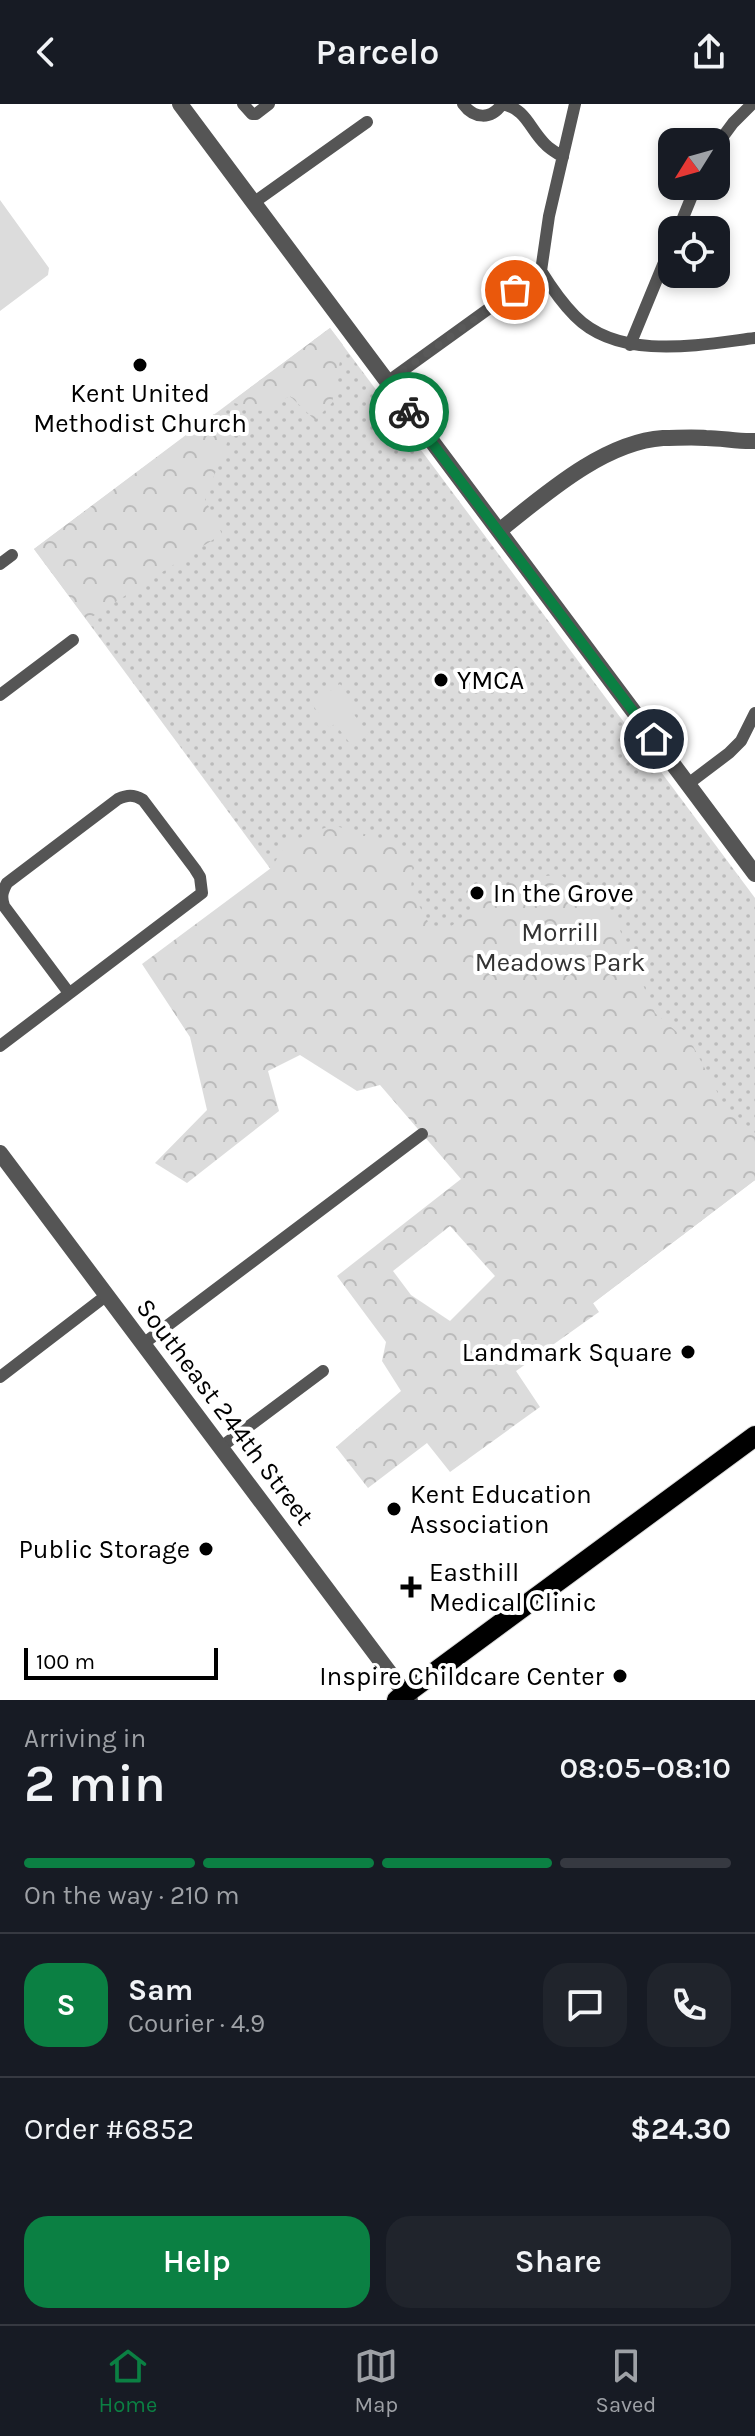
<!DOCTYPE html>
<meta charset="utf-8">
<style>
:root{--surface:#171b24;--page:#20242c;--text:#f1f3f6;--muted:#9ea1a6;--line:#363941;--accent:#0b8043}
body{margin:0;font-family:Karla,sans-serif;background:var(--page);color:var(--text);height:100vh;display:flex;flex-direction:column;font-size:30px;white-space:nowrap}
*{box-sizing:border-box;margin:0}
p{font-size:26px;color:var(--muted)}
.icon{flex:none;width:44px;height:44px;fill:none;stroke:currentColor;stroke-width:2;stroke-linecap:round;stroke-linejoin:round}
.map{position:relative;height:1596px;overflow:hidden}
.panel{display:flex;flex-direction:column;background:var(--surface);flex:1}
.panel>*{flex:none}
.needle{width:52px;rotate:233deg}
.controls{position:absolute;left:658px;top:24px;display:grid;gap:16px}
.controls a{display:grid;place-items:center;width:72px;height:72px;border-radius:16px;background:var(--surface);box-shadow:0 4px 12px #0003;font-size:40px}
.scale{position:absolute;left:24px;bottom:20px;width:194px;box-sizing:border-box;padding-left:8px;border:4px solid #000;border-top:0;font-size:22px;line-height:28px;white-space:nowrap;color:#000;-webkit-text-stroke:6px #fff;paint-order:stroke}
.pin{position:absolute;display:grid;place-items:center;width:68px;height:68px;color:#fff;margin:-34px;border:4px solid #fff;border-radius:50%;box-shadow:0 2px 8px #0007}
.courier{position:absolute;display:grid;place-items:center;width:80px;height:80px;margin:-40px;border:6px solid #0b8043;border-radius:50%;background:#fff;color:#222;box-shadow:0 2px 10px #0007}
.headline em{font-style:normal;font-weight:600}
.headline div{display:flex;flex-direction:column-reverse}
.headline{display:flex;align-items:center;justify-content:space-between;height:136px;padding:0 24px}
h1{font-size:52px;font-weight:600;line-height:60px}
.bar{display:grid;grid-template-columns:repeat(4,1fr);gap:12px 8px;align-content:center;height:96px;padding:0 24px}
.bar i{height:10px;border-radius:6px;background:var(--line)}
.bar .on{background:var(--accent)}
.bar p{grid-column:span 4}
.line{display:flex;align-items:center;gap:20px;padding:0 24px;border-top:2px solid var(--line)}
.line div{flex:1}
.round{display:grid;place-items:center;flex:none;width:84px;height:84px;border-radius:24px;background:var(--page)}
.button{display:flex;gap:16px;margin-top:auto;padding:16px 24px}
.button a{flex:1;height:92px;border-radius:24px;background:var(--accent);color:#fff;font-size:32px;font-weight:600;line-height:92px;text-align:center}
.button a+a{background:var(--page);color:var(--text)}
header{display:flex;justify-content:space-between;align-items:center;height:104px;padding:0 24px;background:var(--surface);font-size:36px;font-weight:600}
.tabs{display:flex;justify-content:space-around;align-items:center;height:112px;border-top:2px solid var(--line);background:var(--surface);font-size:22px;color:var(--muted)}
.tabs a{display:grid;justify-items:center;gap:4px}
.tabs .on{color:var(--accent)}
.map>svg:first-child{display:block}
.grass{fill:url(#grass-dots)}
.forest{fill:url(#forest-crowns);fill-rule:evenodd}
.pitch{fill:#dcdcdc}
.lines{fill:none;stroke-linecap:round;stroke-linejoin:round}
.primary-casing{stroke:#dbdbdb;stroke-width:22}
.minor{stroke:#555;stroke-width:12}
.tertiary{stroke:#555;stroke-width:16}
.primary{stroke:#000;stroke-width:20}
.done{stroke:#595959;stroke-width:8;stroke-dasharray:0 14.4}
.route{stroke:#0b8043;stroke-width:10}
.poi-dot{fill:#000;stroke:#fff;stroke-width:3}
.labels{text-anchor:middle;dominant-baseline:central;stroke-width:8;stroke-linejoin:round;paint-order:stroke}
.poi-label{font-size:26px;fill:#000;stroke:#fff;text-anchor:start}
.park-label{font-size:26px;fill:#333;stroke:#fff}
.street-label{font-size:26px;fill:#000;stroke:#fff}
</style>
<header><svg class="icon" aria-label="back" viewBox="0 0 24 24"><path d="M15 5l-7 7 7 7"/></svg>Parcelo<svg class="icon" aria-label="share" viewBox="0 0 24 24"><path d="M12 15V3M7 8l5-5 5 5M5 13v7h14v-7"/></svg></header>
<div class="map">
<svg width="755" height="1596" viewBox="0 0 755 1596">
<defs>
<pattern id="grass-dots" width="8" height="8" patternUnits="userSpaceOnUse" patternTransform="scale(2)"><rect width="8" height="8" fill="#dcdcdc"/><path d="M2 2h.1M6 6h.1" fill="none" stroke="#bbb" stroke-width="1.8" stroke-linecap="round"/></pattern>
<pattern id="forest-crowns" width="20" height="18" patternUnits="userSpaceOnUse" patternTransform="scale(2)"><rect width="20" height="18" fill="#dcdcdc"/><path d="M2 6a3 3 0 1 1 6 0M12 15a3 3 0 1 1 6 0" fill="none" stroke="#bbb"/></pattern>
</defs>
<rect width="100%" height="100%" fill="#fff"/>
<path class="grass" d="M 330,224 L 755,794 L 755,1076 L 592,1200 L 34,445 Z"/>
<path class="forest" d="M 330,224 L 343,241 L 332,299 L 315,316 L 290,292 L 261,307 L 231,298 Z
M 214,310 L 230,331 L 205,395 L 222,430 L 87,516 L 34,445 Z
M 332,721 L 393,738 L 413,753 L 411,787 L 431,823 L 450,823 L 513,777 L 560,770 L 614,812 L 655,909 L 693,942 L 723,999 L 755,1029 L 755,1076 L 593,1199 L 599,1208 L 516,1267 L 540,1303 L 450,1368 L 427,1339 L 368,1384 L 336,1343 L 401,1287 L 382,1257 L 386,1238 L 337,1172 L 461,1075 L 380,981 L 357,987 L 300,951 L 268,967 L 279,1007 L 187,1079 L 155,1059 L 207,1006 L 190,933 L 142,860 L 271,764 L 287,739 ZM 450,1122 L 495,1172 L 450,1217 L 411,1191 L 393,1167 Z"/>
<path class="pitch" d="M 0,96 L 49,164 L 48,171 L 0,207 Z
M 340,580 L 357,603 L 352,608 L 369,630 L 352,642 L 335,620 L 329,624 L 312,600 Z"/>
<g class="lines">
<defs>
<path id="primary" d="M 397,1596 L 755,1332"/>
</defs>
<use href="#primary" class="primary-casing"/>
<path class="minor" d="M 243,0 L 252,10 L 256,10 L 269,0
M 463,0 C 474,15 491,16 502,0
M 502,0 C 527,5 529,25 546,41 C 551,46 557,49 563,53
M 716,42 L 733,19 L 752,0
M 253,99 L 367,18
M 678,126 L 696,82
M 541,167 C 551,183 562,199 575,212 C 619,257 699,241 755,234
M 630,241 L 672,139
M 387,278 L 541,167 L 549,112 L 575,0
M 0,460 L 12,451
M 0,591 L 73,536
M 688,680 L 729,649 L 741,637 L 755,609
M 0,942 L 202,789 L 200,773 L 195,765 L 143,696 C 133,690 127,691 118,695 L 7,779 C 2,788 1,793 4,802 L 69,889
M 143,1240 L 422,1030
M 0,1273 L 107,1191
M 221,1343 L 323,1267"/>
<path class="tertiary" d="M 180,0 L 755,770
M 499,427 C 543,392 603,338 663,334 C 677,334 692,333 706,334 C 722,334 739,338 755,337
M 0,1049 L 410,1596"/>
<use href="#primary" class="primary"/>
</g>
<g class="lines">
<path class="done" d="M 409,308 L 387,278 L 515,186"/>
<path class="route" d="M 409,308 L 654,635"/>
</g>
<g class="poi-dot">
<circle cx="140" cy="261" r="8"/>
<circle cx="441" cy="576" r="8"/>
<circle cx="477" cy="789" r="8"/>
<circle cx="688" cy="1248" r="8"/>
<circle cx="394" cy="1405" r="8"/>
<circle cx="206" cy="1445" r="8"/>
<path d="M407 1471h8v8h8v8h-8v8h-8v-8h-8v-8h8z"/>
<circle cx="620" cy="1572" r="8"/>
</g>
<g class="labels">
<g class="poi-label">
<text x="140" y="289" text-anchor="middle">Kent United<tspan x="140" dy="30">Methodist Church</tspan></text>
<text x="457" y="576">YMCA</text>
<text x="493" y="789">In the Grove</text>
<text x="672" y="1248" text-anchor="end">Landmark Square</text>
<text x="410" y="1390">Kent Education<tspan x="410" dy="30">Association</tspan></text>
<text x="190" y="1445" text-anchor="end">Public Storage</text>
<text x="429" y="1468">Easthill<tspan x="429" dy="30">Medical Clinic</tspan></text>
<text x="604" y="1572" text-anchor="end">Inspire Childcare Center</text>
</g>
<g class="park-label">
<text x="560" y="828">Morrill<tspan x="560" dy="30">Meadows Park</tspan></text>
</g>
<g class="street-label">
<text transform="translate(225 1308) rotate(53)">Southeast 244th Street</text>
</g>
</g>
</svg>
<div class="controls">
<a><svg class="needle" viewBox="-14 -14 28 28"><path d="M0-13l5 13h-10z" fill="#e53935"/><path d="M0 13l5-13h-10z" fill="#9ea1a6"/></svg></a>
<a><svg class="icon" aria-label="locate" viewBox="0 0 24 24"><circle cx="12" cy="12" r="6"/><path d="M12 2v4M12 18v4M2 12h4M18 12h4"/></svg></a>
</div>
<div class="scale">100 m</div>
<div class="pin" style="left:515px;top:186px;background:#ea580c"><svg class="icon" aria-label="bag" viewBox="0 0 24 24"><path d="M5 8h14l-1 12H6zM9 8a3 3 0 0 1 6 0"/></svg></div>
<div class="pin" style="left:654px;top:635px;background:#1f2937"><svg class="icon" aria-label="home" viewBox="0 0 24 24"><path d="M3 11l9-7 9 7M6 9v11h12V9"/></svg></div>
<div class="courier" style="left:409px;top:308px"><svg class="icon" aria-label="bike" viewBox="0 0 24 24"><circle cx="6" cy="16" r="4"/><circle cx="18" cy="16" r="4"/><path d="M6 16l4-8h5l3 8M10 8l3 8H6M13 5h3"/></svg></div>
</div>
<section class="panel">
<div class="headline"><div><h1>2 min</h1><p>Arriving in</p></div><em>08:05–08:10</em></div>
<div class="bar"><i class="on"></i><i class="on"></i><i class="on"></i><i></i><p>On the way · 210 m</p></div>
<div class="line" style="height:144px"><b class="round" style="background:var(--accent);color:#fff">S</b><div><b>Sam</b><p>Courier · 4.9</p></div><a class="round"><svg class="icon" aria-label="chat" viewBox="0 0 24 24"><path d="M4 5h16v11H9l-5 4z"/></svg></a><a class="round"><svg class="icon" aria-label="phone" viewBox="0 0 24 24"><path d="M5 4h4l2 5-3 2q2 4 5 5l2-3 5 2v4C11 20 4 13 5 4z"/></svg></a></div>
<div class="line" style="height:104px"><div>Order #6852</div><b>$24.30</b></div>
<div class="button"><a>Help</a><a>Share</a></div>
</section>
<nav class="tabs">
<a class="on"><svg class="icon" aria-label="home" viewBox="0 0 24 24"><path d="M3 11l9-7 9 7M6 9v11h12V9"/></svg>Home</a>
<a><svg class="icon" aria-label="map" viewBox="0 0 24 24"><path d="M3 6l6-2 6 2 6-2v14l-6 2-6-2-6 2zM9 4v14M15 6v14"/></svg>Map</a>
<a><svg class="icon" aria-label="saved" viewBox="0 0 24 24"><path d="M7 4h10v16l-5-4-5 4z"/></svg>Saved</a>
</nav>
